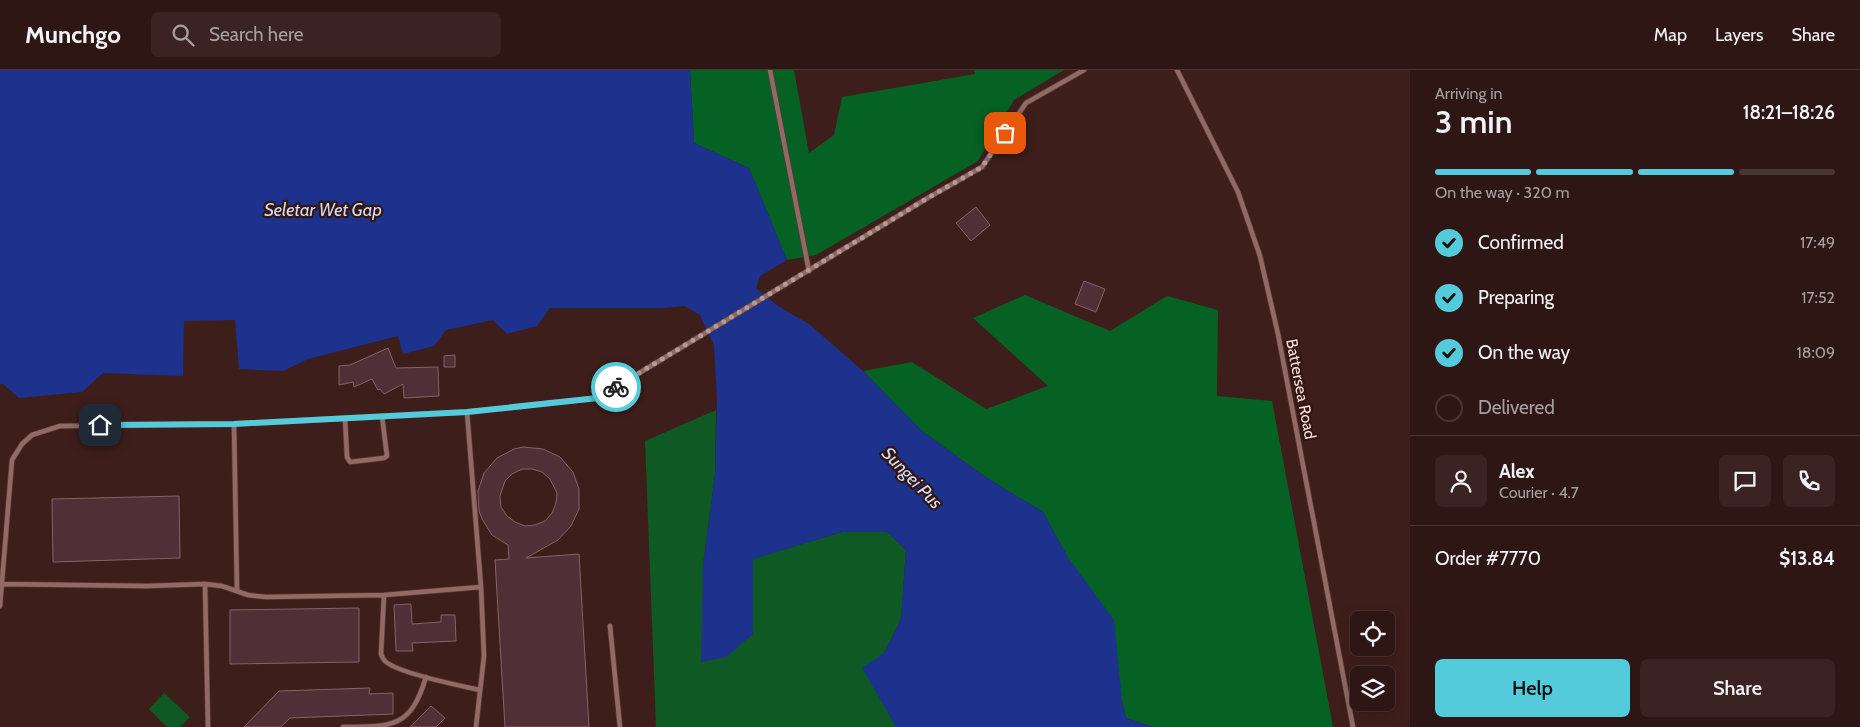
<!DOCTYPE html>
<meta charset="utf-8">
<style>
:root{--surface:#2e1614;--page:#3a2322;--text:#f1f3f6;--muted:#a79fa0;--line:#493534;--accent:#53cbdb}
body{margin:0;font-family:Cabin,sans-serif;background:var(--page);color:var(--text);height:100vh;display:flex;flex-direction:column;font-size:19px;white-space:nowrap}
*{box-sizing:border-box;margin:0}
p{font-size:16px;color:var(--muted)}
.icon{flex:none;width:28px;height:28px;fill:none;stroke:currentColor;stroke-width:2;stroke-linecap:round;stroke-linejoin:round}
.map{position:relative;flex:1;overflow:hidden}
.side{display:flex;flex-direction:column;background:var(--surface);width:450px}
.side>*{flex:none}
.tools{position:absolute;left:1350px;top:541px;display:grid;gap:10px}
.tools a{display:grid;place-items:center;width:45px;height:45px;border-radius:8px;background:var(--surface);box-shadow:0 2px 12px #0003,0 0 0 1px var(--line);font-size:25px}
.pin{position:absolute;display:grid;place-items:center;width:42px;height:42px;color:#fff;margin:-21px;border-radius:10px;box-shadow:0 2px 8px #0006}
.courier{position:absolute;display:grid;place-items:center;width:50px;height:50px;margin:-25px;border:4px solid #53cbdb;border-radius:50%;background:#fff;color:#222;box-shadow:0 1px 6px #0007}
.head em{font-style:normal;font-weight:600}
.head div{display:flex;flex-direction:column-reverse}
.head{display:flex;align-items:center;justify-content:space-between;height:85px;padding:0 25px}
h1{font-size:32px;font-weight:600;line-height:38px}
.bar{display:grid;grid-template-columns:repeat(4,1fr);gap:8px 5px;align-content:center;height:60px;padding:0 25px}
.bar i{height:6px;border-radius:4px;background:var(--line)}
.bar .on{background:var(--accent)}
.bar p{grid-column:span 4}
.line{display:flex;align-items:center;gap:12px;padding:0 25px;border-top:1px solid var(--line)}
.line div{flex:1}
.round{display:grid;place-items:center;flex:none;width:52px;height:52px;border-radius:8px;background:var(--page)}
ol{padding:0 25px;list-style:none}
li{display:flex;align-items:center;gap:15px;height:55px}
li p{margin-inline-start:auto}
li .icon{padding:5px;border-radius:50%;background:var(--accent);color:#111;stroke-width:4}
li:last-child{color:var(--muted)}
li i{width:28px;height:28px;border:2px solid var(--line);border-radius:50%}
.primary-button{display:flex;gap:10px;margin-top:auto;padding:10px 25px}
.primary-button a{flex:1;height:58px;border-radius:8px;background:var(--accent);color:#111;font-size:20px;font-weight:600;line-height:58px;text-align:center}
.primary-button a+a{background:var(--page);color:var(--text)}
header{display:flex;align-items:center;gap:30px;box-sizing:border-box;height:70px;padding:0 25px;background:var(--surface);border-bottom:1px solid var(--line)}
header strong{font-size:24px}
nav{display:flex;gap:28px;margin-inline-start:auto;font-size:18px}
.search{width:350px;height:45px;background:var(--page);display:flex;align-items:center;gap:12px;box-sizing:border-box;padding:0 18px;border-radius:8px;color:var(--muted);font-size:19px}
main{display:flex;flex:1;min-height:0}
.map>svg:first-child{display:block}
.green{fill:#0f5924}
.forest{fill:#066124}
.water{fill:#1d328d}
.building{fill:#512f36;stroke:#886168;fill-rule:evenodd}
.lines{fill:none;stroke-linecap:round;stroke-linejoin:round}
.lane-casing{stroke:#563a38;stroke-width:6}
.lane{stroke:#916a65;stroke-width:4.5}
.done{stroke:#b49a97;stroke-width:5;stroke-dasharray:0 9}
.route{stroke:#53cbdb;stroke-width:6}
.labels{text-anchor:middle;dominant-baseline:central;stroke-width:4.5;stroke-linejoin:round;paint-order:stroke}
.street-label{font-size:16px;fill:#f4ddda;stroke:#331511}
.water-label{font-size:18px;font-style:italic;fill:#d2dcf5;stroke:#331511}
</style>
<header>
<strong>Munchgo</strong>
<div class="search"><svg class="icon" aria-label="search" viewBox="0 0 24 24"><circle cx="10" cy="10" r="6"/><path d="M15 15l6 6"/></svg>Search here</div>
<nav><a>Map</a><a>Layers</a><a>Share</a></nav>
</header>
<main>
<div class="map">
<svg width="1410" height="657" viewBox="0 0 1410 657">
<rect width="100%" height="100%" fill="#3e1e1a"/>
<path class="green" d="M 716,340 L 715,405 L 703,495 L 702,592 L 753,564 L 752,489 L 842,462 L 887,462 L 906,480 L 901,549 L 884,583 L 896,657 L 656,657 L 645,371 Z
M 164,623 L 190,647 L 180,657 L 167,657 L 149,639 Z"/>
<path class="forest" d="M 690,0 L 794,0 L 809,83 L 834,65 L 842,27 L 975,4 L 974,0 L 1064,0 L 1014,30 L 978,91 L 816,185 L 787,190 L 749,98 L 694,73 Z
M 1025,225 L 1110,261 L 1167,226 L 1218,240 L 1217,326 L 1272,331 L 1333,657 L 1153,657 L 1126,648 L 1122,631 L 1067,486 L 1043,442 L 987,408 L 922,361 L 863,301 L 912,292 L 986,339 L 1048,316 L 973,248 Z"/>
<path class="water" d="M 0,0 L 690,0 L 694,73 L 749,98 L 787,190 L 760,206 L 756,218 L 778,236 L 809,254 L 863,301 L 922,361 L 987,408 L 1043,442 L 1067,486 L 1114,550 L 1122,631 L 1126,648 L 1153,657 L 896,657 L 862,598 L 884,583 L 901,549 L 906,480 L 887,462 L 842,462 L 753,489 L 753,564 L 726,587 L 701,592 L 703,495 L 715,405 L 717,330 L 714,275 L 700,245 L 685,236 L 663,238 L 550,238 L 537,256 L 507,264 L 493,250 L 446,260 L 434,276 L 403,284 L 398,266 L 308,289 L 283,301 L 239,299 L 235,250 L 184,251 L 183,306 L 103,303 L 82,322 L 19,328 L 3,314 L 0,314 Z"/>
<path class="building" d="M 976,137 L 990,155 L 971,171 L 956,153 Z
M 1084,211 L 1105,219 L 1096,242 L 1075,234 Z
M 388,278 L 396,298 L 438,297 L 439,326 L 404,328 L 403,314 L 384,324 L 380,319 L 378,320 L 372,309 L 354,317 L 353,312 L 339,315 L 339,296 L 350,295 Z
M 455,285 L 455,297 L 444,297 L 444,286 Z
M 523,377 L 543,379 L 560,387 L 573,402 L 579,419 L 579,439 L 571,456 L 558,470 L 526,488 L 579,484 L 589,657 L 505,657 L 495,490 L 509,489 L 508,475 L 492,465 L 482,449 L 479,441 L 478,421 L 484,403 L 497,388 L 514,379 ZM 522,399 L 532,399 L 542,402 L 550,409 L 557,423 L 556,433 L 552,443 L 545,451 L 535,455 L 525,456 L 515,452 L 507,446 L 501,437 L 500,426 L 505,411 L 512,404 Z
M 179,426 L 180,488 L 53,492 L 52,429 Z
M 411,534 L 412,554 L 441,552 L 441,545 L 455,545 L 456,571 L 412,573 L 413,581 L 396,581 L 394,535 Z
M 359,538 L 359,592 L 230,594 L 230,540 Z
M 370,618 L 369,624 L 393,623 L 393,644 L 290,648 L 281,657 L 244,657 L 279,621 Z
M 431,636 L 445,648 L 436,657 L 410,657 Z"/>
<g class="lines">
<defs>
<path id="lane" d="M 770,0 L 809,201
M 1177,0 L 1238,122 L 1260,186 L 1278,264 L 1353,657
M 467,342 L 481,517 L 484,586 L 476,657
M 345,348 L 347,387 L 350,392 L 384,388 L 387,386 L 382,346
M 234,354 L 237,521
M 0,514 L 147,516 L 205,514 L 222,516 L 248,525 L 266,527 L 384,525 L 481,517
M 205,514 L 208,657
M 384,525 L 381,584 C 382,587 383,589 385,591 C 397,603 461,616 480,620
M 0,536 L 12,390 L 22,374 L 32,365 L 60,356 L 234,354 L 467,342 L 598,328 L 926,129 L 982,97 L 1026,33 L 1084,0
M 610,556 L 620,657
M 343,657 C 394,657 411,657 426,607"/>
</defs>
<use href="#lane" class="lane-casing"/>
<use href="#lane" class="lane"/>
</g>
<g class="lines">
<path class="done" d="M 616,317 L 926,129 L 982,97 L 1005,63"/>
<path class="route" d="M 100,355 L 234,354 L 467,342 L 598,328 L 616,317"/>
</g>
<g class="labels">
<g class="street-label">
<text transform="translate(1301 319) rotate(79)">Battersea Road</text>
</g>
<g class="water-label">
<text x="323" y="140">Seletar Wet Gap</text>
<text transform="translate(912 408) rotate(46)">Sungei Pus</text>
</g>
</g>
</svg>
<div class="tools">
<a><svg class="icon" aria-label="locate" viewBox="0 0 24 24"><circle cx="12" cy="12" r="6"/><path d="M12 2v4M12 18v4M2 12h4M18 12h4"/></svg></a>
<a><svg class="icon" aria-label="layers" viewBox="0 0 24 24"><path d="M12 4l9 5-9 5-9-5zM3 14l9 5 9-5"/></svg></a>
</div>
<div class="pin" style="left:1005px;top:63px;background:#ea580c"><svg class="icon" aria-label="bag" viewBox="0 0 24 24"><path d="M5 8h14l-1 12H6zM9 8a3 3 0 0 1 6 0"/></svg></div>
<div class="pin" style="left:100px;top:355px;background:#1f2937"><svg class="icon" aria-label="home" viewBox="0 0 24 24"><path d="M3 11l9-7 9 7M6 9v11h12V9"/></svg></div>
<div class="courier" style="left:616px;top:317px"><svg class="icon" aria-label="bike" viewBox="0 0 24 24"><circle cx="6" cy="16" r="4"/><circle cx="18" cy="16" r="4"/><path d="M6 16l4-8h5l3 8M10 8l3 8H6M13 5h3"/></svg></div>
</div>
<section class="side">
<div class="head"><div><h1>3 min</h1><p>Arriving in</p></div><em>18:21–18:26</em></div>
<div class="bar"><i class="on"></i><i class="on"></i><i class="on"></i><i></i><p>On the way · 320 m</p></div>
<ol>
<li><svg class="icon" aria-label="check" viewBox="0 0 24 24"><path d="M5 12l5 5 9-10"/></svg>Confirmed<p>17:49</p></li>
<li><svg class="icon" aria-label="check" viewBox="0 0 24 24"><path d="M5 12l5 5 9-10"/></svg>Preparing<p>17:52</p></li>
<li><svg class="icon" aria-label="check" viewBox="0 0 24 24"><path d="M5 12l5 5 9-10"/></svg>On the way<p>18:09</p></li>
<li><i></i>Delivered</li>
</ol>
<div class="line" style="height:90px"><a class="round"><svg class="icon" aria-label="person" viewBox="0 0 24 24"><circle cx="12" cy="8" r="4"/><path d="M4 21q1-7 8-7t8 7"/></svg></a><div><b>Alex</b><p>Courier · 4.7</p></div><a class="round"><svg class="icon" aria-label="chat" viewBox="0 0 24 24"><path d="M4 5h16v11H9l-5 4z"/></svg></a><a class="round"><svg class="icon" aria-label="phone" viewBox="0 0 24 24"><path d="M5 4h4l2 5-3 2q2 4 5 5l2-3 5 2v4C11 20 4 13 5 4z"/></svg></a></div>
<div class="line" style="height:65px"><div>Order #7770</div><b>$13.84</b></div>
<div class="primary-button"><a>Help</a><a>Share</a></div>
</section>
</main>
